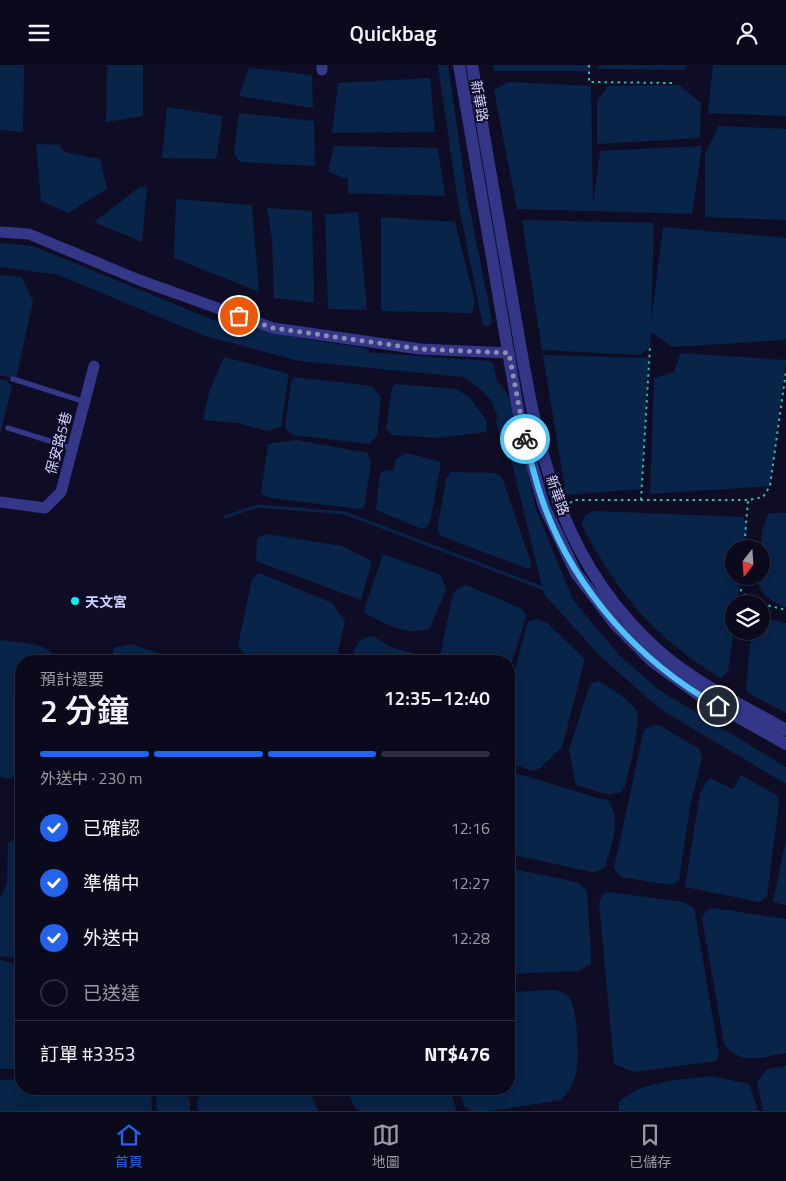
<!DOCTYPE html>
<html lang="zh-TW">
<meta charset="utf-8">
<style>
:root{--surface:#0b0a1c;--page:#191829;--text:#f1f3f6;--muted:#9a9aa3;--line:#2b2b3b;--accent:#2563eb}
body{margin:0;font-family:"Titillium Web","Noto Sans TC",sans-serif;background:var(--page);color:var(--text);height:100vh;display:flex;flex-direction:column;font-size:19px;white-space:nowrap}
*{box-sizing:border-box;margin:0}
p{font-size:16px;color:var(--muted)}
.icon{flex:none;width:28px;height:28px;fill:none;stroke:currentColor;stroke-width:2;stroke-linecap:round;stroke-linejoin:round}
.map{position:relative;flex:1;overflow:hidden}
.drawer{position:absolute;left:15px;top:590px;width:500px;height:440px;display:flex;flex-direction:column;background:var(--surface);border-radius:20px;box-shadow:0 5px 20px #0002,0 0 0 1px var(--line)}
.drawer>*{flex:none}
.needle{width:32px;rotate:197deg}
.controls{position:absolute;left:725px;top:475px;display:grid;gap:10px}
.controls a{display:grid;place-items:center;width:45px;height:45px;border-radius:50%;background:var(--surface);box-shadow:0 5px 20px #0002,0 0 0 1px var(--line);font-size:25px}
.pin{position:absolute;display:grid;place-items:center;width:42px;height:42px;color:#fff;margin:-21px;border:2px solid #fff;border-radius:50%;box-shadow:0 1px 5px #0007}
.courier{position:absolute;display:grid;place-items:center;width:50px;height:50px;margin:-25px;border:4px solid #4fc3f7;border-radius:50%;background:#fff;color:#222;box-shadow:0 1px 6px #0007}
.headline em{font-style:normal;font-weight:600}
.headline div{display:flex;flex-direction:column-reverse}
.headline{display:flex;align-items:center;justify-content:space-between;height:85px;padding:0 25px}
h1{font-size:32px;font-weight:600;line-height:38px}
.bar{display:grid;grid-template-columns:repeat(4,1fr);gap:8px 5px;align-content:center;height:60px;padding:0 25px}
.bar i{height:6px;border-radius:4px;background:var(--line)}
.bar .active{background:var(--accent)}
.bar p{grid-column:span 4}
.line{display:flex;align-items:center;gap:12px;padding:0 25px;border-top:1px solid var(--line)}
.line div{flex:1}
ol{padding:0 25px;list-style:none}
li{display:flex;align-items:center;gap:15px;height:55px}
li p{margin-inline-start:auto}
li .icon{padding:5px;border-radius:50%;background:var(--accent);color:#fff;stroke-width:4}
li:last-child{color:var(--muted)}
li i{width:28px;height:28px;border:2px solid var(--line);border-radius:50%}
header{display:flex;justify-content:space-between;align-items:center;height:65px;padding:0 25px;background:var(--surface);font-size:22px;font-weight:600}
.dock{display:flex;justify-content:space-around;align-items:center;height:70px;border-top:1px solid var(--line);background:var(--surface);font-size:14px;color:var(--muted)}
.dock a{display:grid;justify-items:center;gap:2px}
.dock .active{color:var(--accent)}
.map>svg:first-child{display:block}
.water{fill:#082449}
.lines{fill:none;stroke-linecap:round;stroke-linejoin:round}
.stream{stroke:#082449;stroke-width:3}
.canal{stroke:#082449;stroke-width:10}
.path{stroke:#25bfab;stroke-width:2;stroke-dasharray:2.5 4;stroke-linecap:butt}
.service{stroke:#343688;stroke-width:5.5}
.minor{stroke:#343688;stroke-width:11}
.tertiary{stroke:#343688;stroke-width:12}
.done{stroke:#8e8cb3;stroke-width:5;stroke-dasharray:0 9}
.route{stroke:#4fc3f7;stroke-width:6}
.poi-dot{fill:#00f3fc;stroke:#0f0d25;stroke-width:2}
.labels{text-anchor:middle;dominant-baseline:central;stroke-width:4;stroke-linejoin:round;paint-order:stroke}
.street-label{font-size:14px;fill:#d3d1ff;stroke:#0f0d25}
.poi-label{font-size:14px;font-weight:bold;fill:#d3d1ff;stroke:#0f0d25;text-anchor:start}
</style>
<header><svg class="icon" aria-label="menu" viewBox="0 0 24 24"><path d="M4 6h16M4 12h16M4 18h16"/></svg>Quickbag<svg class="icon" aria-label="person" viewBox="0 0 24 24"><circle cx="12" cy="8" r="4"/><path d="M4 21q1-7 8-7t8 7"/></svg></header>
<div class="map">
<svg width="786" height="1046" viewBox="0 0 786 1046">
<rect width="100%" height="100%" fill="#0f0d25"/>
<path class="water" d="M 0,0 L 24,0 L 23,67 L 0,65 Z
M 107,0 L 143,0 L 143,51 L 106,57 Z
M 493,0 L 589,0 L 589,6 L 495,6 Z
M 599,0 L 689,0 L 683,5 L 599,4 Z
M 713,0 L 786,0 L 786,51 L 708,48 Z
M 249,3 L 312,10 L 313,43 L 239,31 Z
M 430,13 L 435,67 L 332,68 L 338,18 Z
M 508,17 L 591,21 L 593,140 L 600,86 L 702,81 L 692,149 L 517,144 L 494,25 Z
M 679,20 L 701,38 L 700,73 L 597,79 L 597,36 L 608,21 Z
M 167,42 L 223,51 L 216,94 L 162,93 Z
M 239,48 L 314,56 L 315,101 L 240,97 L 234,89 Z
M 719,61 L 786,64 L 786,155 L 705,152 L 705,89 Z
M 36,79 L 60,80 L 64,87 L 100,94 L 107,124 L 68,148 L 41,136 Z
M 334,81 L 438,83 L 445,131 L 348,128 L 348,114 L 328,107 Z
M 141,121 L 147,123 L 142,177 L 94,157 Z
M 176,134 L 252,140 L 259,227 L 174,193 Z
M 267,143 L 312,146 L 314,238 L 274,233 L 272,173 Z
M 358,147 L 367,245 L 328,244 L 325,150 Z
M 381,152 L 455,157 L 475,236 L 472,248 L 381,246 Z
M 522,155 L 654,158 L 651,259 L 663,162 L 786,173 L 786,272 L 784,275 L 673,282 L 651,267 L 650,282 L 640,290 L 542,285 Z
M 0,178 L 33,181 L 213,255 L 287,279 L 311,283 L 459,294 L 479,300 L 500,319 L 508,330 L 514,343 L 536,444 L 573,535 L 620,591 L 659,625 L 786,702 L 786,719 L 660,644 L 599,590 L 544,529 L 505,370 L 491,335 L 478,322 L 463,312 L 299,296 L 205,271 L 25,196 L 0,194 Z
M 0,210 L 22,212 L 33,236 L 16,314 L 0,310 Z
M 681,288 L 786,295 L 770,421 L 650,429 L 654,313 L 674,307 Z
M 543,290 L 649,293 L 642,424 L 566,430 Z
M 224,292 L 289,309 L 281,362 L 267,366 L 238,358 L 203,355 L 209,327 Z
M 294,312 L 372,321 L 381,333 L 377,371 L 369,379 L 293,370 L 285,363 L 291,317 Z
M 0,314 L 7,316 L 12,321 L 0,370 Z
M 396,319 L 457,324 L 470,333 L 487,356 L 486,367 L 438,373 L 392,370 L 386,364 L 392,323 Z
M 296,375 L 368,388 L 371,398 L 364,443 L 359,444 L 270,433 L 261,429 L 268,379 Z
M 406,388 L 441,397 L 430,458 L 427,462 L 422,464 L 376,445 L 380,409 L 383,406 L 393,405 L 396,394 Z
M 451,407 L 495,408 L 502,412 L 532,501 L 529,504 L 441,471 L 437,465 L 446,414 Z
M 593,446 L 743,452 L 747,462 L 745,484 L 734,484 L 734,511 L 741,511 L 737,539 L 734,539 L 734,564 L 728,607 L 720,613 C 654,572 617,528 582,460 C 582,452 587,449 593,446 Z
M 769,448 L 786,448 L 786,543 C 772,536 756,529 758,511 L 761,511 L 762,465 Z
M 266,469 L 342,481 L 372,496 L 361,535 L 256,496 L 257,474 Z
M 383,489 L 441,510 L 446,525 L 430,563 C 410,573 384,558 366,549 L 364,545 Z
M 259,508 L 332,538 L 345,556 L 336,596 L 251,596 L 238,581 L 252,514 Z
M 466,520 L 522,544 L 526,551 L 509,607 L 509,596 L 439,596 L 453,529 L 458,523 Z
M 537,554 L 548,559 L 585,594 L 562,682 L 540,703 L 533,706 L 509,698 L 509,627 L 528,557 Z
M 769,554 L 786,558 L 786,648 L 748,628 L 746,623 L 751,567 L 761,566 Z
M 372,571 L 394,583 L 419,590 L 423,596 L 351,596 C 355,582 357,574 372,571 Z
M 0,575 C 17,578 52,576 55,596 L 21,596 L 21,701 L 20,707 L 10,714 L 0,712 Z
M 131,579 L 181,596 L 111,596 L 114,583 Z
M 598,616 C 608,621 630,635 636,645 C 642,656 629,704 626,719 L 621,727 L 609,730 L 576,720 L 569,685 L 590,619 Z
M 655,660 L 661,661 L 699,684 L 702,693 L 690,742 L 679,815 L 671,820 L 621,812 L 614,803 L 644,665 Z
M 509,706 L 608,736 C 623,756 611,779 605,802 L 598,806 L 592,807 L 509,789 Z
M 741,710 L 778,731 L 779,738 L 767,831 L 760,837 L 685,822 L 700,727 L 710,713 L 733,724 Z
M 18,773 L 21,774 L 21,894 L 0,891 L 0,833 L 7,819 L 8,778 Z
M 786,774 L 786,840 L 773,837 Z
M 509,803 L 576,817 L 587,825 L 591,893 L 591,899 L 578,906 L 509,909 Z
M 608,827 L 683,837 L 694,843 L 719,990 L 716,996 L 634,1007 L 614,999 L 599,838 L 603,830 Z
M 713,843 L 786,854 L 786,988 C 764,992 738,1001 724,978 L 702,853 L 706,846 Z
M 0,895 L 21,899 L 21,1004 L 0,1004 Z
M 553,925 C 559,926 564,927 568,931 C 578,942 580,997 575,1012 C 573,1020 567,1029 561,1035 L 492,1046 L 470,1046 L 464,1041 L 459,1024 L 509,1024 L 509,927 Z
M 786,1001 L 786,1046 L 763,1046 L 757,1017 L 767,1004 Z
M 710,1011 L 749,1019 L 758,1046 L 619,1046 L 619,1037 C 643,1015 678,1016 710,1011 Z
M 21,1014 L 21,1024 L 151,1024 L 152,1046 L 0,1046 L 0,1015 Z
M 210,1024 L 309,1024 L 318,1046 L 198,1046 L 197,1036 L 201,1027 Z
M 346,1024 L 450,1024 L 456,1044 L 455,1046 L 360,1046 L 355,1043 Z
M 162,1026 L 182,1026 L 190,1034 L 190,1046 L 157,1046 L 156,1030 Z"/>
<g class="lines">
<path class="stream" d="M 225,452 L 257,441 L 345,448 L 545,524"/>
<path class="canal" d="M 443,0 L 462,131 L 487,256
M 0,197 L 53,204
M 238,264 L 304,279 L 364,288
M 465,299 L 489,301 L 493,323
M 501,356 L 511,390"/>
<path class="path" d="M 589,0 L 589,17 L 673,18
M 641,435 L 650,282
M 570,438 L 574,435 L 748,435 L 763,432 L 770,421 L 786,306
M 744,484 L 748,435
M 742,511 L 741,527 L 752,537 L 761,539
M 762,539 L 786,545"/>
<path class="service" d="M 13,314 L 85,337
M 8,363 L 72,383"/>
<path class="minor" d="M 322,5 L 322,0
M 0,167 L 29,169 L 139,215 L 273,263 L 420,284 L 509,288
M 0,437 L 45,443 L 61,427 L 94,301"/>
<path class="tertiary" d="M 459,0 L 521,362 L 544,441 L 576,508 L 616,560 L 652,596 L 701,631 L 786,679
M 472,0 C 485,76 498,151 511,227 C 535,364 549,489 660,587 C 697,619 744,641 786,665"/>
</g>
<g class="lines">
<path class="done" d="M 239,251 L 273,263 L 420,284 L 509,288 L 525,374"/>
<path class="route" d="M 525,374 C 531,396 536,419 544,440 C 575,525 639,597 718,641"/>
</g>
<circle class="poi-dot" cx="75" cy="536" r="5"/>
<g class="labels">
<g class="street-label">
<text transform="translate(480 36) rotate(80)">新華路</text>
<text transform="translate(58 378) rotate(-75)">保安路5巷</text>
<text transform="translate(558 430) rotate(70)">新華路</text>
</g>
<g class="poi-label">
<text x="85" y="536">天文宮</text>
</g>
</g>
</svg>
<div class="controls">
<a><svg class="needle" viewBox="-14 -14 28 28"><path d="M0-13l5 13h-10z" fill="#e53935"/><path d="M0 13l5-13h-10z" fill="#9a9aa3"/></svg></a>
<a><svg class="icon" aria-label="layers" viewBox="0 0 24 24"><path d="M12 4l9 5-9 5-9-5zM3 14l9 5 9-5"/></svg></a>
</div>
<div class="pin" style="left:239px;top:251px;background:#ea580c"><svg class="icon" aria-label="bag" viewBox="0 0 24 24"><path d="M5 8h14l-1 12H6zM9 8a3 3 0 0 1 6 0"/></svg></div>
<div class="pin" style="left:718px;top:641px;background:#1f2937"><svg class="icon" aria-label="home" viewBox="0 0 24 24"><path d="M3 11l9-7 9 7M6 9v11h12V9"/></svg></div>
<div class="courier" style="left:525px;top:374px"><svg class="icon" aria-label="bike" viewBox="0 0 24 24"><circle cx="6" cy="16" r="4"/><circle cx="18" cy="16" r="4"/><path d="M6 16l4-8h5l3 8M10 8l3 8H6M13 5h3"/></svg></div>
<section class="drawer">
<div class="headline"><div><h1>2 分鐘</h1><p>預計還要</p></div><em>12:35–12:40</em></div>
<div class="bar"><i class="active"></i><i class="active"></i><i class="active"></i><i></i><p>外送中 · 230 m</p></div>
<ol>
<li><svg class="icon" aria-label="check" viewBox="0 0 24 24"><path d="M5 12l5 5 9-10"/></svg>已確認<p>12:16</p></li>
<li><svg class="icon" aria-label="check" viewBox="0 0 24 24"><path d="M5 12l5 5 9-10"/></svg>準備中<p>12:27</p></li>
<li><svg class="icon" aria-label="check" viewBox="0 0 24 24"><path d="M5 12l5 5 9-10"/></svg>外送中<p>12:28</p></li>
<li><i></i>已送達</li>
</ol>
<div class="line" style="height:65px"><div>訂單 #3353</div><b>NT$476</b></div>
</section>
</div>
<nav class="dock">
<a class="active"><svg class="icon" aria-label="home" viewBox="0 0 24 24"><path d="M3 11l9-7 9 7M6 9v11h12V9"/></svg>首頁</a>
<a><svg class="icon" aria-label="map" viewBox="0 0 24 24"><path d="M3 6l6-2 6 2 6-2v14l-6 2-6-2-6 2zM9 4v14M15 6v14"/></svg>地圖</a>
<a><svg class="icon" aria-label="saved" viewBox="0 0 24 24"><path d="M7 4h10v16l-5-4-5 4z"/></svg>已儲存</a>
</nav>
